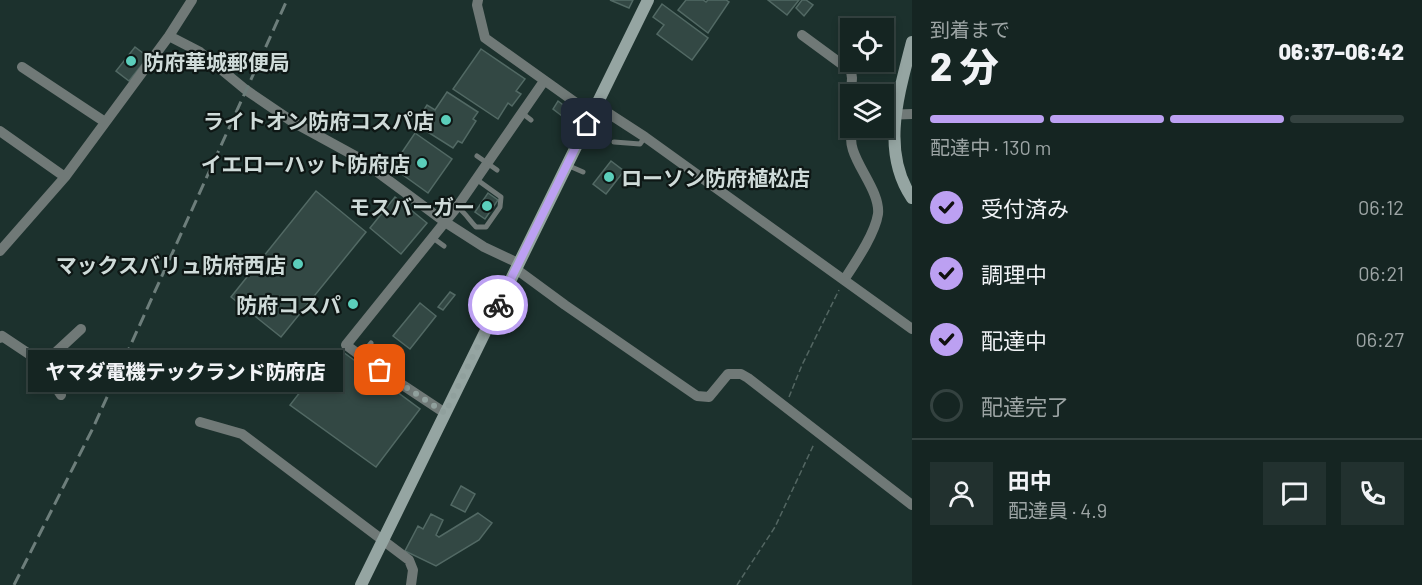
<!DOCTYPE html>
<html lang="ja">
<meta charset="utf-8">
<style>
:root{--surface:#152522;--page:#22312f;--text:#f1f3f6;--muted:#9da5a5;--line:#344240;--accent:#bca0f2}
body{margin:0;font-family:Barlow,"Noto Sans JP",sans-serif;background:var(--page);color:var(--text);height:100vh;display:flex;flex-direction:column;font-size:22px;white-space:nowrap}
*{box-sizing:border-box;margin:0}
p{font-size:20px;color:var(--muted)}
.icon{flex:none;width:33px;height:33px;fill:none;stroke:currentColor;stroke-width:2;stroke-linecap:round;stroke-linejoin:round}
.map{position:relative;flex:1;overflow:hidden}
.panel{display:flex;flex-direction:column;background:var(--surface);width:510px}
.panel>*{flex:none}
.buttons{position:absolute;left:840px;top:18px;display:grid;gap:12px}
.buttons a{display:grid;place-items:center;width:54px;height:54px;border-radius:0px;background:var(--surface);box-shadow:0 3px 9px #0003,0 0 0 2px var(--line);font-size:30px}
.pin{position:absolute;display:grid;place-items:center;width:51px;height:51px;color:#fff;margin:-26px;border-radius:12px;box-shadow:0 3px 9px #0006}
.courier{position:absolute;display:grid;place-items:center;width:60px;height:60px;margin:-30px;border:4px solid #bca0f2;border-radius:50%;background:#fff;color:#222;box-shadow:0 2px 8px #0007}
.bubble{position:absolute;height:42px;border-radius:0px;background:var(--surface);box-shadow:0 3px 9px #0003,0 0 0 2px var(--line);font-size:20px;font-weight:800;line-height:42px;text-align:center}
.summary em{font-style:normal;font-weight:800}
.summary div{display:flex;flex-direction:column-reverse}
.summary{display:flex;align-items:center;justify-content:space-between;height:102px;padding:0 18px}
h1{font-size:39px;font-weight:800;line-height:45px}
.bar{display:grid;grid-template-columns:repeat(4,1fr);gap:9px 6px;align-content:center;height:72px;padding:0 18px}
.bar i{height:8px;border-radius:4px;background:var(--line)}
.bar .active{background:var(--accent)}
.bar p{grid-column:span 4}
.line{display:flex;align-items:center;gap:15px;padding:0 18px;border-top:2px solid var(--line)}
.line div{flex:1}
.round{display:grid;place-items:center;flex:none;width:63px;height:63px;border-radius:0px;background:var(--page)}
ol{padding:0 18px;list-style:none}
li{display:flex;align-items:center;gap:18px;height:66px}
li p{margin-inline-start:auto}
li .icon{padding:6px;border-radius:50%;background:var(--accent);color:#111;stroke-width:4}
li:last-child{color:var(--muted)}
li i{width:33px;height:33px;border:3px solid var(--line);border-radius:50%}
main{display:flex;flex:1;min-height:0}
.map>svg:first-child{display:block}
.building{fill:#334844;stroke:#526964;stroke-width:1.5}
.lines{fill:none;stroke-linecap:round;stroke-linejoin:round}
.path{stroke:#536662;stroke-width:1.5;stroke-dasharray:6 3;stroke-linecap:butt}
.service{stroke:#707977;stroke-width:5}
.minor{stroke:#707977;stroke-width:10}
.secondary{stroke:#95a5a2;stroke-width:12}
.rail{stroke:#6d7e7b;stroke-width:3;stroke-dasharray:12 6;stroke-linecap:butt}
.done{stroke:#90a09d;stroke-width:6;stroke-dasharray:0 10.8}
.route{stroke:#bca0f2;stroke-width:8}
.poi-dot{fill:#5bcebb;stroke:#0e1715;stroke-width:2}
.labels{text-anchor:middle;dominant-baseline:central;stroke-width:4.5;stroke-linejoin:round;paint-order:stroke}
.poi-label{font-size:21px;font-weight:bold;fill:#cfdbd9;stroke:#0e1715;text-anchor:end}
</style>
<main>
<div class="map">
<svg width="912" height="585" viewBox="0 0 912 585">
<rect width="100%" height="100%" fill="#1c312d"/>
<path class="building" d="M 610,0 L 633,0 L 629,8 Z
M 686,0 L 703,0 L 706,2 L 708,0 L 726,0 L 729,2 L 708,33 L 678,10 Z
M 768,0 L 799,0 L 787,15 Z
M 802,0 L 806,0 L 813,5 L 804,16 L 796,8 Z
M 662,4 L 708,38 L 692,60 L 657,34 L 664,25 L 653,17 Z
M 135,47 L 148,57 L 129,81 L 116,71 Z
M 481,49 L 525,79 L 516,91 L 521,94 L 512,106 L 508,103 L 498,119 L 453,89 Z
M 447,92 L 478,112 L 473,119 L 476,121 L 462,143 L 458,141 L 453,148 L 415,124 L 427,105 L 435,110 Z
M 558,101 L 567,108 L 562,116 L 553,109 Z
M 415,133 L 452,159 L 428,193 L 392,167 Z
M 611,161 L 624,171 L 606,194 L 593,184 Z
M 316,191 L 366,232 L 281,337 L 231,297 Z
M 488,193 L 498,200 L 485,219 L 475,212 Z
M 395,197 L 427,223 L 401,254 L 370,228 Z
M 450,292 L 455,295 L 443,310 L 438,307 Z
M 420,303 L 436,316 L 410,349 L 393,336 Z
M 339,349 L 420,409 L 376,467 L 290,405 L 304,387 L 309,390 Z
M 461,486 L 475,494 L 465,512 L 451,505 Z
M 478,513 L 492,523 L 479,540 L 436,566 L 405,551 L 418,526 L 423,529 L 431,514 L 443,520 L 436,535 L 439,537 Z"/>
<g class="lines">
<path class="path" d="M 789,397 L 802,365 L 839,290
M 737,585 L 775,527 L 814,444"/>
<path class="service" d="M 522,113 L 531,120
M 580,139 L 596,146
M 614,142 L 640,144 L 645,137
M 477,156 L 497,170
M 567,165 L 583,172
M 457,207 C 465,212 469,220 476,227 L 486,227 L 500,207 L 501,197 L 476,179
M 433,238 L 444,246
M 360,356 L 371,343
M 380,370 L 390,358"/>
<path class="minor" d="M 478,0 L 477,5 L 485,38 L 579,105 L 608,113 L 645,137 L 912,329
M 802,35 L 851,71 L 852,78 L 851,94
M 169,36 L 200,52 L 246,90 L 293,122 L 357,157 L 445,222 L 484,247 L 518,263
M 22,67 L 105,122
M 884,115 L 912,114
M 0,131 L 65,177
M 0,251 L 65,177 L 169,36 L 192,0
M 516,269 L 565,305 L 697,396 L 709,397 L 728,374 L 741,374 L 748,378 L 912,505
M 844,280 C 855,263 875,234 878,214 C 881,186 840,152 854,128
M 0,338 L 2,336 L 32,356 L 43,368 L 61,395
M 41,366 L 81,329
M 445,413 L 380,370 L 346,345 L 457,207 L 544,81
M 200,422 L 242,434 L 409,560 L 413,570 L 411,585"/>
<path class="secondary" d="M 912,42 C 899,93 880,151 912,198
M 361,585 L 648,0"/>
<path class="rail" d="M 14,585 L 93,428 L 287,0"/>
</g>
<g class="lines">
<path class="done" d="M 380,370 L 445,413 L 498,305"/>
<path class="route" d="M 498,305 L 587,124"/>
</g>
<g class="poi-dot">
<circle cx="131" cy="61" r="6"/>
<circle cx="446" cy="120" r="6"/>
<circle cx="422" cy="163" r="6"/>
<circle cx="609" cy="177" r="6"/>
<circle cx="487" cy="206" r="6"/>
<circle cx="298" cy="264" r="6"/>
<circle cx="353" cy="304" r="6"/>
</g>
<g class="labels">
<g class="poi-label">
<text x="143" y="61" text-anchor="start">防府華城郵便局</text>
<text x="434" y="120">ライトオン防府コスパ店</text>
<text x="410" y="163">イエローハット防府店</text>
<text x="621" y="177" text-anchor="start">ローソン防府植松店</text>
<text x="475" y="206">モスバーガー</text>
<text x="286" y="264">マックスバリュ防府西店</text>
<text x="341" y="304">防府コスパ</text>
</g>
</g>
</svg>
<div class="buttons">
<a><svg class="icon" aria-label="locate" viewBox="0 0 24 24"><circle cx="12" cy="12" r="6"/><path d="M12 2v4M12 18v4M2 12h4M18 12h4"/></svg></a>
<a><svg class="icon" aria-label="layers" viewBox="0 0 24 24"><path d="M12 4l9 5-9 5-9-5zM3 14l9 5 9-5"/></svg></a>
</div>
<div class="pin" style="left:380px;top:370px;background:#ea580c"><svg class="icon" aria-label="bag" viewBox="0 0 24 24"><path d="M5 8h14l-1 12H6zM9 8a3 3 0 0 1 6 0"/></svg></div>
<div class="pin" style="left:587px;top:124px;background:#1f2937"><svg class="icon" aria-label="home" viewBox="0 0 24 24"><path d="M3 11l9-7 9 7M6 9v11h12V9"/></svg></div>
<div class="courier" style="left:498px;top:305px"><svg class="icon" aria-label="bike" viewBox="0 0 24 24"><circle cx="6" cy="16" r="4"/><circle cx="18" cy="16" r="4"/><path d="M6 16l4-8h5l3 8M10 8l3 8H6M13 5h3"/></svg></div>
<div class="bubble" style="left:28px;top:350px;width:315px">ヤマダ電機テックランド防府店</div>
</div>
<section class="panel">
<div class="summary"><div><h1>2 分</h1><p>到着まで</p></div><em>06:37–06:42</em></div>
<div class="bar"><i class="active"></i><i class="active"></i><i class="active"></i><i></i><p>配達中 · 130 m</p></div>
<ol>
<li><svg class="icon" aria-label="check" viewBox="0 0 24 24"><path d="M5 12l5 5 9-10"/></svg>受付済み<p>06:12</p></li>
<li><svg class="icon" aria-label="check" viewBox="0 0 24 24"><path d="M5 12l5 5 9-10"/></svg>調理中<p>06:21</p></li>
<li><svg class="icon" aria-label="check" viewBox="0 0 24 24"><path d="M5 12l5 5 9-10"/></svg>配達中<p>06:27</p></li>
<li><i></i>配達完了</li>
</ol>
<div class="line" style="height:108px"><a class="round"><svg class="icon" aria-label="person" viewBox="0 0 24 24"><circle cx="12" cy="8" r="4"/><path d="M4 21q1-7 8-7t8 7"/></svg></a><div><b>田中</b><p>配達員 · 4.9</p></div><a class="round"><svg class="icon" aria-label="chat" viewBox="0 0 24 24"><path d="M4 5h16v11H9l-5 4z"/></svg></a><a class="round"><svg class="icon" aria-label="phone" viewBox="0 0 24 24"><path d="M5 4h4l2 5-3 2q2 4 5 5l2-3 5 2v4C11 20 4 13 5 4z"/></svg></a></div>
</section>
</main>
